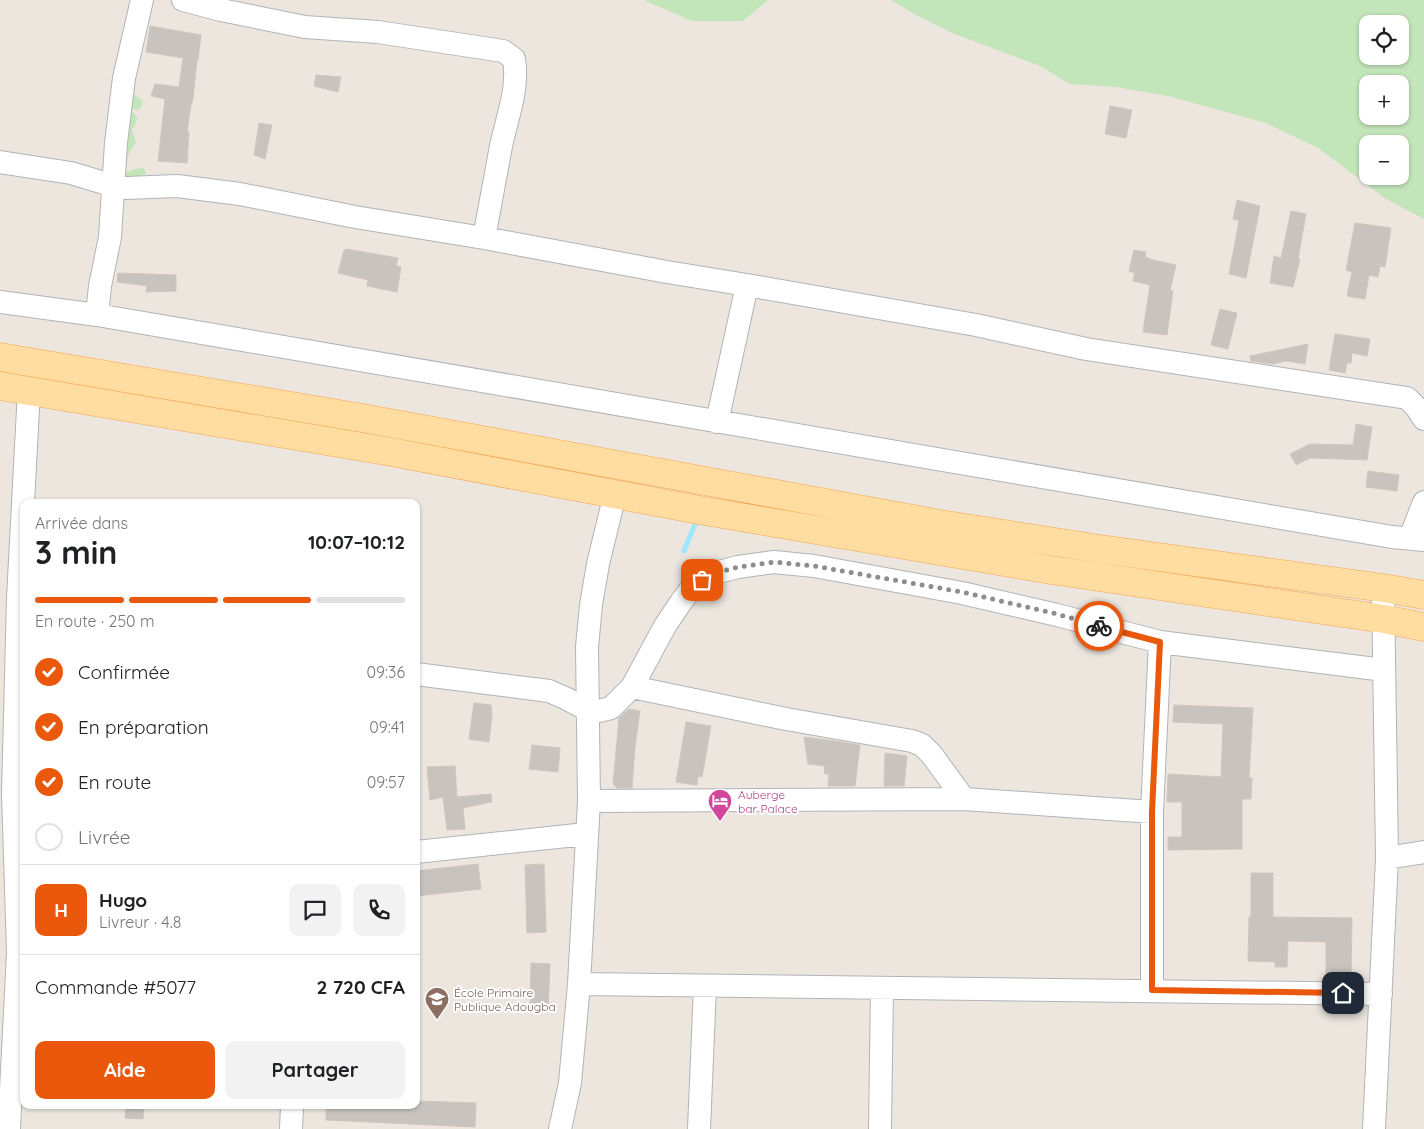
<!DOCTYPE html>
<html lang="fr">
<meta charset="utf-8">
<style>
:root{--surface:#fff;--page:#f2f2f2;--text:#202124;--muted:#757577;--line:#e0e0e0;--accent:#ea580c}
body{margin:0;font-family:Quicksand,sans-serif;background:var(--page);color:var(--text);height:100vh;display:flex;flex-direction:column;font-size:19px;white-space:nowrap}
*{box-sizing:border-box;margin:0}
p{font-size:16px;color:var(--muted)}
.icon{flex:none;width:28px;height:28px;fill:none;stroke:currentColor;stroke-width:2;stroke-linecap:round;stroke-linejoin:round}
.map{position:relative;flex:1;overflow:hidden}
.panel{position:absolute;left:20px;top:499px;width:400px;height:610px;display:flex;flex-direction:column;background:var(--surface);border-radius:10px;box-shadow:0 1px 4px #0004}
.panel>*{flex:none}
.tools{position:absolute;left:1359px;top:15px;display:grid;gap:10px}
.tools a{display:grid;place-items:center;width:50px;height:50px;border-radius:10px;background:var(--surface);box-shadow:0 1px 4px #0004;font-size:25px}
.pin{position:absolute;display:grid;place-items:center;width:42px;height:42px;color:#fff;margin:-21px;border-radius:10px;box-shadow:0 2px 8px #0006}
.courier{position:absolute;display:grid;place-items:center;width:50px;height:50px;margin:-25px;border:4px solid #ea580c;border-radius:50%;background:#fff;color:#222;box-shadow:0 1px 6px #0007}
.overview em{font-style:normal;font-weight:700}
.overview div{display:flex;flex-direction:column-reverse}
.overview{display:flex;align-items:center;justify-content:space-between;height:85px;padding:0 15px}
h1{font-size:32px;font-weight:700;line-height:38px}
.bar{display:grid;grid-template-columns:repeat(4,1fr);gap:8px 5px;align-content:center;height:60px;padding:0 15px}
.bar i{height:6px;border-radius:4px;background:var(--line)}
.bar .selected{background:var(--accent)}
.bar p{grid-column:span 4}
.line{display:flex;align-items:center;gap:12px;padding:0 15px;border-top:1px solid var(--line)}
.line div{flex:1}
.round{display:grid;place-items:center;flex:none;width:52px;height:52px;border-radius:10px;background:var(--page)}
ol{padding:0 15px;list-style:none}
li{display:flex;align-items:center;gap:15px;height:55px}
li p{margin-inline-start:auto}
li .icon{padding:5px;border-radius:50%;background:var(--accent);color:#fff;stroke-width:4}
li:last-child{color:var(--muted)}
li i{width:28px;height:28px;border:2px solid var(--line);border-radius:50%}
.action{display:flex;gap:10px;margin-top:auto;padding:10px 15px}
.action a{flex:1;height:58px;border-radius:10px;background:var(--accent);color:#fff;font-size:20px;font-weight:700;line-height:58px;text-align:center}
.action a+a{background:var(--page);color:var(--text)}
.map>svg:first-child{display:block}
.green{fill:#c3e5ba;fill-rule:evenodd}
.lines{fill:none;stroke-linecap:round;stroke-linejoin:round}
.stream{stroke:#9be8ff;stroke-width:5}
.building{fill:#c8c3be;stroke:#d0c6bd}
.minor-casing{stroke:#b0b4b8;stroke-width:24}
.major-casing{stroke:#f4a450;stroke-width:29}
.minor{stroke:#fff;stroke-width:22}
.major{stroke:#ffdca0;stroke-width:28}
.done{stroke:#8c8e8d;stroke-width:5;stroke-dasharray:0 9}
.route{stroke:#ea580c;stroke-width:6}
.labels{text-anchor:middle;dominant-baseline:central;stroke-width:4;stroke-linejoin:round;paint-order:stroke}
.hotel-label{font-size:12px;fill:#b23c85;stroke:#fff;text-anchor:start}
.education-label{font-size:12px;fill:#785e54;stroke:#fff;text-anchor:start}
</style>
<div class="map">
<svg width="1424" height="1129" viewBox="0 0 1424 1129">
<rect width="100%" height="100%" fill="#ece6df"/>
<path class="green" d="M 644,0 L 768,0 L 743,21 L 692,21 Z
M 891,0 L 1424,0 L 1424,219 L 1386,199 L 1318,148 L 1266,123 L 1168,96 L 1116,87 L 1070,84 L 1040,66 L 952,33 L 914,14 ZM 1368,24 L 1400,24 L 1400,56 L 1368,56 ZM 1368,84 L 1400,84 L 1400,116 L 1368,116 ZM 1368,144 L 1400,144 L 1400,176 L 1368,176 Z
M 130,92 L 142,100 L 142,105 L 139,110 L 135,109 L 131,111 L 134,113 L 138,119 L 132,130 L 136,143 C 128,151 128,157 125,168 L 128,172 L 135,169 L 144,168 L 146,174 L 136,177 L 129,186 L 106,153 L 130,126 L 128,122 Z"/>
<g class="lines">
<path class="stream" d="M 684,551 L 697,519"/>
</g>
<path class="building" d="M 150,26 L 201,35 L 198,60 L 197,60 L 193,99 L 191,105 L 187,131 L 189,132 L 187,163 L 158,161 L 165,99 L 151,96 L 155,84 L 179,87 L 183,58 L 146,52 Z
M 316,75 L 341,77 L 338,92 L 314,86 Z
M 1110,106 L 1132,110 L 1126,138 L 1105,134 Z
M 259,123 L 272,125 L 265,159 L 254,155 Z
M 1237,200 L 1260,206 L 1246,278 L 1229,274 L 1239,221 L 1233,219 Z
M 1291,211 L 1306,214 L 1298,259 L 1300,259 L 1293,287 L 1270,283 L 1274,256 L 1281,258 Z
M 1355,223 L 1391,228 L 1385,267 L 1380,266 L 1378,277 L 1369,275 L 1365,299 L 1347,296 L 1352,272 L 1346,270 Z
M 347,249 L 398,258 L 396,266 L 401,267 L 397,292 L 367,286 L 368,280 L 338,273 L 344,250 Z
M 1134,250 L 1146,252 L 1145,257 L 1153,260 L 1176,265 L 1170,290 L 1173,291 L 1167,335 L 1143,332 L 1150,285 L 1133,281 L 1135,273 L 1129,271 Z
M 118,273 L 176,275 L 176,291 L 146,292 L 147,286 L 117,282 Z
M 1220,309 L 1237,313 L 1228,349 L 1211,345 Z
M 1335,334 L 1370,339 L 1367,356 L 1352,353 L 1351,363 L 1347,363 L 1345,373 L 1329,370 Z
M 1308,344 L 1305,364 L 1287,361 L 1272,364 L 1251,361 L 1250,356 Z
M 1356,424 L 1372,427 L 1367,460 L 1310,458 L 1296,465 L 1290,454 L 1310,444 L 1353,445 Z
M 1368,471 L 1399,475 L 1397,491 L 1366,487 Z
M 474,703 L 491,705 L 492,715 L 489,742 L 469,739 Z
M 1174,705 L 1253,708 L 1249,778 L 1252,778 L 1251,799 L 1242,799 L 1242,849 L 1168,850 L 1168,837 L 1182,837 L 1182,802 L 1167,802 L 1168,774 L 1221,777 L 1223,724 L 1173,722 Z
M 629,709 L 640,711 L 635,747 L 632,788 L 617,788 L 613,784 L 619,718 Z
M 686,722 L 711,726 L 702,777 L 698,776 L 697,785 L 676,782 Z
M 804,737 L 828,740 L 860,745 L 855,786 L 828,786 L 829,774 L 824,774 L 825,766 L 808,764 Z
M 532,745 L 560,748 L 558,772 L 529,769 Z
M 885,753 L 907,756 L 904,786 L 884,786 Z
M 455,766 L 457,797 L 491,794 L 492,802 L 463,808 L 465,829 L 447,830 L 443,797 L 430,800 L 427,767 Z
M 478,864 L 481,889 L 416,896 L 416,871 Z
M 544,864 L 546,932 L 527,933 L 525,865 Z
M 1251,873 L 1273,873 L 1273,917 L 1352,918 L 1351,980 L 1326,980 L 1326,942 L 1288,941 L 1287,967 L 1275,967 L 1275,962 L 1248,961 L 1249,917 L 1251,917 Z
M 531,963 L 550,964 L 548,1012 L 530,1012 Z
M 416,1101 L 476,1103 L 475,1127 L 326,1120 L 326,1105 L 416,1105 Z
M 126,1105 L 144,1105 L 143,1119 L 125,1118 Z"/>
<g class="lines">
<defs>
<path id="minor" d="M 183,0 L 221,10 L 305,27 L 378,32 L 503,51 L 514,59 C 519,88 507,118 501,146 C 495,177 490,207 484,238
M 0,162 L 71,173 L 114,186 L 126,188 L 177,186 L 240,194 L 355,217 L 484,238 L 667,272 L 747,285 L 976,325 L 1086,349 L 1407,398 L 1416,407 L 1424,419
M 0,302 L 97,315 L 1392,537 L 1424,540
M 97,315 L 100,286 L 110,237 L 116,143 L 124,78 L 142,0
M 717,422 L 747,285
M 1410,538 L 1424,502
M 416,674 L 549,691 L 565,698 L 588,710 L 599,711 L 611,708 L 632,687 L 665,626 L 681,602 L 694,585 L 711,574 L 738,567 L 774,562 L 814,566 L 962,593 L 1057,615 L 1160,642 L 1384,670
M 632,687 L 786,719 L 912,741 L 922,745 L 932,755 L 964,799
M 589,801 L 964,799 L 1152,812
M 416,852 L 586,834
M 1387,858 L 1424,852
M 579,984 L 1381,994
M 1152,990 L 1152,812 L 1160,642
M 9,1129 L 18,953 L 13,793 L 18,598 L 29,390
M 291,1129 L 292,1105
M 560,1129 L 570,1083 L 579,984 L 589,801 L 587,647 L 591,605 L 598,564 L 615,494
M 699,1129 L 705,986
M 880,1129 L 882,988
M 1374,1129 L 1387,858 L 1383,588"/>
<path id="major" d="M 0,357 L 368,419 L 940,524 L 1100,549 L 1383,588 L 1424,595
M 0,386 L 386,451 L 699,510 L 1051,570 L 1384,619 L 1424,627"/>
</defs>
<use href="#minor" class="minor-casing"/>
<use href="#major" class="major-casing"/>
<use href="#minor" class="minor"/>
<use href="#major" class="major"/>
</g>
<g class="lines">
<path class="done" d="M 702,580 L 711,574 L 738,567 L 774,562 L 814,566 L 962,592 L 1057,614 L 1099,626"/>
<path class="route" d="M 1099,626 L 1160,642 L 1152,812 L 1152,990 L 1343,993"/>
</g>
<defs>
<symbol id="hotel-pin" viewBox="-11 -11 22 30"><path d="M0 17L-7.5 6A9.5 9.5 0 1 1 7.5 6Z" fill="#d1479c" stroke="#fff"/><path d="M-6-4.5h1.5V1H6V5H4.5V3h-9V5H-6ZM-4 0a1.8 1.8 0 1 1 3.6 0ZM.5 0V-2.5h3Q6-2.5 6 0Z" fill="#fff"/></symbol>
<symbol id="school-pin" viewBox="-11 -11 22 30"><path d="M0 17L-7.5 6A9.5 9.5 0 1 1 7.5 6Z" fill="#8d6e63" stroke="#fff"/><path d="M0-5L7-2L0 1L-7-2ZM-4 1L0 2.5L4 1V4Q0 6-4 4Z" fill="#fff"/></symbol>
</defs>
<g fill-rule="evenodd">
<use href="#hotel-pin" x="706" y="787" width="28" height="38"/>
<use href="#school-pin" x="423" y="985" width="28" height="38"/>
</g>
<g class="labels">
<g class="hotel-label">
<text x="738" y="794">Auberge<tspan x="738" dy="14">bar Palace</tspan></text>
</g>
<g class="education-label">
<text x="454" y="992">École Primaire<tspan x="454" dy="14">Publique Adougba</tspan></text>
</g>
</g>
</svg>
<div class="tools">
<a><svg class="icon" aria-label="locate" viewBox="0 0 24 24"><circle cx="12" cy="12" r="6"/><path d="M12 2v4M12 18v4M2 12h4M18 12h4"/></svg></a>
<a>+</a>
<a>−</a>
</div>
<div class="pin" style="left:702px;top:580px;background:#ea580c"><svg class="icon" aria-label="bag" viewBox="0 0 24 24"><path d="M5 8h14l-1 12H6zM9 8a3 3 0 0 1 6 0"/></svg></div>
<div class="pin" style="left:1343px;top:993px;background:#1f2937"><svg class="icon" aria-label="home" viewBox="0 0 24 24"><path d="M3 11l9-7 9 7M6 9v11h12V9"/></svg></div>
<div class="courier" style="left:1099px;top:626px"><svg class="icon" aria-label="bike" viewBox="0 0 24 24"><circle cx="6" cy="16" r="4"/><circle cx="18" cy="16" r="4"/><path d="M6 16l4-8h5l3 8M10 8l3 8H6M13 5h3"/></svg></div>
<section class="panel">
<div class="overview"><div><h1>3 min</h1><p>Arrivée dans</p></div><em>10:07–10:12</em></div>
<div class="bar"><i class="selected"></i><i class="selected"></i><i class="selected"></i><i></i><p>En route · 250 m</p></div>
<ol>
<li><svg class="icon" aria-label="check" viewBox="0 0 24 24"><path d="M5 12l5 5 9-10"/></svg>Confirmée<p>09:36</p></li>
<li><svg class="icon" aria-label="check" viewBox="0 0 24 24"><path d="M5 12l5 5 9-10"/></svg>En préparation<p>09:41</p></li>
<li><svg class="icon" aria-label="check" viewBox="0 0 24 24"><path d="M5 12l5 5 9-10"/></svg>En route<p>09:57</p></li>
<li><i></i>Livrée</li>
</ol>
<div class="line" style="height:90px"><b class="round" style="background:var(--accent);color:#fff">H</b><div><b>Hugo</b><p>Livreur · 4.8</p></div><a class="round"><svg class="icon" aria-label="chat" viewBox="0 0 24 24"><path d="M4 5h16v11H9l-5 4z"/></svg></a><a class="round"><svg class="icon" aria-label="phone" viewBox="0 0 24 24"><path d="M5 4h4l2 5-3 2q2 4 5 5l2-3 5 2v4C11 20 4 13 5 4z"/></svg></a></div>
<div class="line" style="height:65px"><div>Commande #5077</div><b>2 720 CFA</b></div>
<div class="action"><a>Aide</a><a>Partager</a></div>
</section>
</div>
